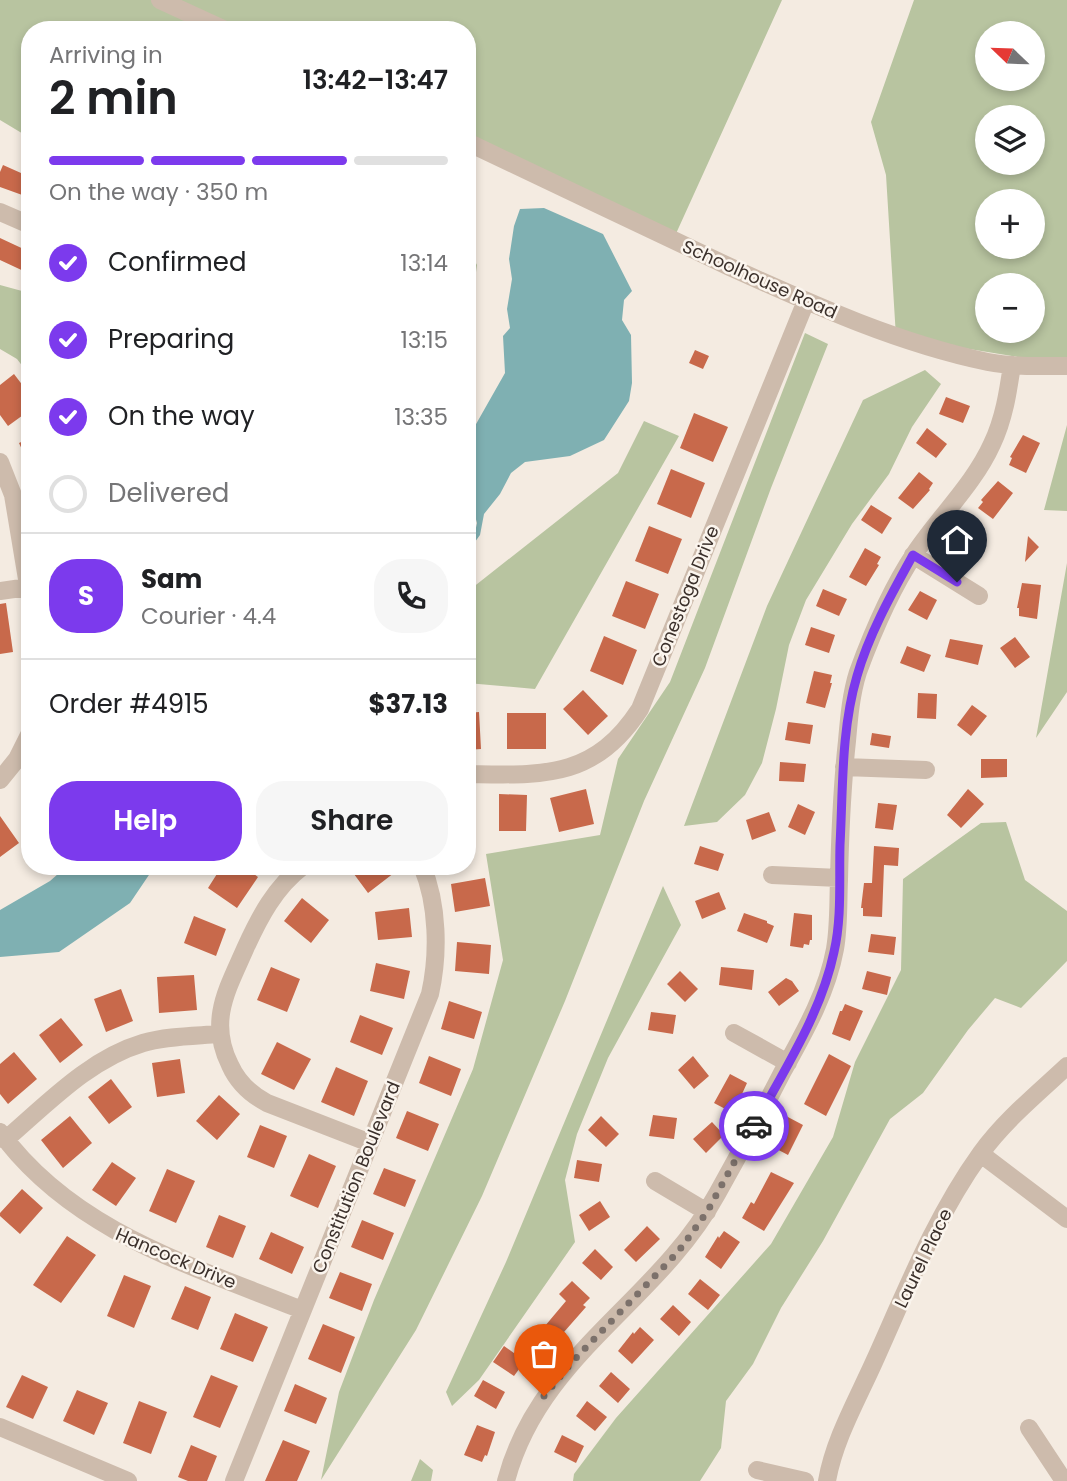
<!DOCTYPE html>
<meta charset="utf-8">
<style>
:root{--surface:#fff;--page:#f6f6f6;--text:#202124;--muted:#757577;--line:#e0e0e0;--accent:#7c3aed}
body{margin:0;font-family:Poppins,sans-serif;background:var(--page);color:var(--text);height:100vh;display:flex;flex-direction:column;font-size:26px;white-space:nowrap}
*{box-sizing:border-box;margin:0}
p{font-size:23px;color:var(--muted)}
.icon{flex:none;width:38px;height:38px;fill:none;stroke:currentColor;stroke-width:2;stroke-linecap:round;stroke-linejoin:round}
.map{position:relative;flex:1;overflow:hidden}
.side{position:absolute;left:21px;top:21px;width:455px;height:854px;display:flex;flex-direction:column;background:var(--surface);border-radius:28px;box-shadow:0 4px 10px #0003}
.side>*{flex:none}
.needle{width:46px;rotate:293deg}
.fabs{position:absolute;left:975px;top:21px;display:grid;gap:14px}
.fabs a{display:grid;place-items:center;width:70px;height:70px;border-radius:50%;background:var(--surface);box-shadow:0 4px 10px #0003;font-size:35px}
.pin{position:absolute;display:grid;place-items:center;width:60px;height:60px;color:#fff;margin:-72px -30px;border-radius:50% 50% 50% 0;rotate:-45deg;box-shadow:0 0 7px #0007}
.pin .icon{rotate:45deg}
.courier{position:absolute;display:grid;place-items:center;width:70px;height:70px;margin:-35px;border:5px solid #7c3aed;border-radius:50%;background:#fff;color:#222;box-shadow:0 2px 9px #0007}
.headline em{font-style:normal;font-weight:600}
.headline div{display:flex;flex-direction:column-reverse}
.headline{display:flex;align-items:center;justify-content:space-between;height:119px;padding:0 28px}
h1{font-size:46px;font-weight:600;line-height:52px}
.bar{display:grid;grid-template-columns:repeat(4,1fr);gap:10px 7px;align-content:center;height:84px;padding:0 28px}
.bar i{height:9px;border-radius:5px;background:var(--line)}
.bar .current{background:var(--accent)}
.bar p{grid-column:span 4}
.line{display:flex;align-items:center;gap:18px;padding:0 28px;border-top:2px solid var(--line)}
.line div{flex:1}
.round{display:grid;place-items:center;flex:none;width:74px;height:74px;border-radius:28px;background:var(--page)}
ol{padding:0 28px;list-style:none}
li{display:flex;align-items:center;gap:21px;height:77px}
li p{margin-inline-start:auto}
li .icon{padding:7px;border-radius:50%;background:var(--accent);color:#fff;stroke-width:4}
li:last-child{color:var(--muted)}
li i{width:38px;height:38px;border:4px solid var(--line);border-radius:50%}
.action{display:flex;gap:14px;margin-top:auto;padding:14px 28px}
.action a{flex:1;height:80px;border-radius:28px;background:var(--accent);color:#fff;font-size:28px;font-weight:600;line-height:80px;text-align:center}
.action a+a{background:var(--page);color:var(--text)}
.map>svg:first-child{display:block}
.green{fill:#b8c4a0;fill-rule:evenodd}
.water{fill:#7fb0b2}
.building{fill:#c8694b}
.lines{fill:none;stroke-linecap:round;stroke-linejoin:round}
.minor{stroke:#cdbbac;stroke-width:18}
.done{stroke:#7c716b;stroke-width:7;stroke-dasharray:0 12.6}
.route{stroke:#7c3aed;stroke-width:9}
.labels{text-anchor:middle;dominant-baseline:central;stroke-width:5;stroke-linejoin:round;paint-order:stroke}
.street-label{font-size:18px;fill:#3b302b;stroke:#fbf5ee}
</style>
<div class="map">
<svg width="1067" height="1481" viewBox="0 0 1067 1481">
<rect width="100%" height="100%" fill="#f4ebe1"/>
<path class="green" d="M 0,0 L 782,0 L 674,238 L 476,150 L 467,169 L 467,30 L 30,30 L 30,138 L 0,120 Z
M 914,0 L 1067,0 L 1067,365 L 896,337 L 886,175 L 871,122 ZM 987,33 L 1032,33 L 1032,79 L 987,79 ZM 987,117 L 1032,117 L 1032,163 L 987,163 ZM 987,201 L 1032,201 L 1032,247 L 987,247 ZM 987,285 L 1032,285 L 1032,331 L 987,331 Z
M 467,246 L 477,265 L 467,336 Z
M 0,285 L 22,291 L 30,298 L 30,376 L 17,359 L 0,349 Z
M 805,333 L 828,344 L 771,488 L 705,668 L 644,801 L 565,1001 L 482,1196 L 416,1330 L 321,1480 L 339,1392 L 374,1300 L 473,1069 L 503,960 L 486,854 L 600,835 L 618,759 L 670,682 Z
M 925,370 L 941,384 L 912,427 L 889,474 L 852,524 L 806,600 L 789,645 L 776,709 L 762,763 L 745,795 L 717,822 L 684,826 L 767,606 L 863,400 Z
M 644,421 L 679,436 L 535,689 L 467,683 L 467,592 L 618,473 Z
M 1067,425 L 1067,511 L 1044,510 Z
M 1067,563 L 1067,692 L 1036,738 Z
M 1006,822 L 1025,880 L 1067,911 L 1067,961 L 1021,1008 L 995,998 L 968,1030 L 923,1093 L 890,1119 L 823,1241 L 781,1308 L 753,1364 L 726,1401 L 721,1448 L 700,1481 L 573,1481 L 574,1474 L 616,1418 L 771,1244 L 833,1137 L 855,1062 L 901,970 L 903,879 L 981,823 Z
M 663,886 L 681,925 L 608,1058 L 577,1134 L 565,1180 L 575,1242 L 479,1380 L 452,1406 L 446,1392 L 506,1262 Z
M 420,1459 L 433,1470 L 431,1481 L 411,1481 Z"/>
<path class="water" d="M 544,208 L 603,234 L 632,291 L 624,300 L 622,320 L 631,335 L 632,383 L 629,401 L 604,440 L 570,456 L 525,462 L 511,473 L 500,494 L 484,514 L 480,535 L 472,546 L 477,523 L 467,487 L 467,440 L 505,373 L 503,336 L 510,328 L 507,309 L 512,279 L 509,259 L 514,226 L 520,209 Z
M 67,866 L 155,866 L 130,903 L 59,952 L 0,957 L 0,910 L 50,881 Z"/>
<path class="building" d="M 3,165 L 30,177 L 30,186 L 25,196 L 0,187 L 0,172 Z
M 0,238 L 30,252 L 30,274 L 0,260 Z
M 695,350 L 709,356 L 703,369 L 689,363 Z
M 14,374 L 30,395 L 30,410 L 8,426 L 0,415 L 0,385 Z
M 946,397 L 970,406 L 963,423 L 939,414 Z
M 694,413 L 728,427 L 713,462 L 680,448 Z
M 927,428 L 947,444 L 936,458 L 916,443 Z
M 1023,435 L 1040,443 L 1026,473 L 1009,465 L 1012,458 L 1010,457 Z
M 30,438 L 30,467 L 19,443 Z
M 671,469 L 705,483 L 691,518 L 657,504 Z
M 919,472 L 933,483 L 929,489 L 930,490 L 913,509 L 898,498 Z
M 998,481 L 1013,493 L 993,519 L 978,508 L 983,502 L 981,500 Z
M 871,505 L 892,518 L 882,534 L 861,520 Z
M 966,523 L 981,535 L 968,552 L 952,539 Z
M 649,526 L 682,539 L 668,574 L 635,561 Z
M 1028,536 L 1039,547 L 1025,562 Z
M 865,548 L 881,557 L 877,564 L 879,565 L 866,586 L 849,577 Z
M 626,581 L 659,594 L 645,629 L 612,616 Z
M 1022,583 L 1041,585 L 1037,619 L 1019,616 L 1019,608 L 1017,608 Z
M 823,589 L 847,599 L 839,616 L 816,606 Z
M 920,591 L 937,600 L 927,620 L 908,610 Z
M 6,603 L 13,652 L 0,654 L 0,604 Z
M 811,627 L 835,635 L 829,653 L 805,645 Z
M 604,636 L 637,650 L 623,685 L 590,671 Z
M 1015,637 L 1030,657 L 1015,668 L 1000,648 Z
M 950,639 L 983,645 L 978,665 L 945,657 Z
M 907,646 L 931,655 L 924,672 L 900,663 Z
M 814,671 L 832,675 L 830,683 L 832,683 L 825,708 L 806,703 Z
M 583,690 L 608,716 L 588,735 L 563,709 Z
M 918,693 L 937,694 L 936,719 L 917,718 Z
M 972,705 L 987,716 L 971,736 L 957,725 Z
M 479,712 L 481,749 L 467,750 L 467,713 Z
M 507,713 L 546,713 L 546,749 L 507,749 Z
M 788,722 L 813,725 L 810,744 L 785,740 Z
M 872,733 L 891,736 L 889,748 L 870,745 Z
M 981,759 L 1007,759 L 1007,777 L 981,778 Z
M 780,762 L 806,764 L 804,782 L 779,781 Z
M 586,789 L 594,824 L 559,832 L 550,798 Z
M 968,789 L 984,804 L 961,828 L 947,815 Z
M 499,794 L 527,795 L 526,831 L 499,831 Z
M 878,803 L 897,805 L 893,830 L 875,828 Z
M 798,804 L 815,812 L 805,835 L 788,827 Z
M 769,812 L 776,831 L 752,840 L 746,820 Z
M 0,816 L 19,843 L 0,857 Z
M 700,846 L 724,854 L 718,871 L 694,864 Z
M 874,846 L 899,848 L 898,866 L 884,865 L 882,917 L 863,916 L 863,908 L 861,908 L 864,883 L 872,883 Z
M 222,866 L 243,866 L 258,877 L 237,908 L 208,888 Z
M 348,866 L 403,866 L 368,893 Z
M 485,878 L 490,906 L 455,912 L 451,884 Z
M 719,892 L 726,909 L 702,919 L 695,901 Z
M 302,898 L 329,920 L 311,943 L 284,921 Z
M 409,908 L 412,937 L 378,940 L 375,912 Z
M 744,913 L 767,921 L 767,923 L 774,926 L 767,943 L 737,931 Z
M 794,913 L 812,915 L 812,940 L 810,940 L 809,945 L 804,944 L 803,948 L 790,946 Z
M 194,916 L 226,929 L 216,956 L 184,943 Z
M 871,934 L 896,937 L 894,955 L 868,952 Z
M 457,942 L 491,945 L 489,974 L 455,971 Z
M 376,963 L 410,971 L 404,999 L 370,991 Z
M 271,967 L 300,979 L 287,1012 L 257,1000 Z
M 721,967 L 754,970 L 752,990 L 719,985 Z
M 680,971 L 698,989 L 685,1002 L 667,984 Z
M 867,971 L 891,977 L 887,995 L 862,989 Z
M 194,975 L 197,1010 L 159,1013 L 157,977 Z
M 786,978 L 792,981 L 799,991 L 779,1006 L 768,992 Z
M 121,989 L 133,1021 L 106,1032 L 94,999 Z
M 449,1001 L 482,1012 L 474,1039 L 441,1029 Z
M 845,1004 L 863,1011 L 850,1041 L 832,1034 L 840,1011 L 842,1011 Z
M 651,1012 L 676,1015 L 673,1034 L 648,1030 Z
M 360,1015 L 393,1028 L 382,1055 L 350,1042 Z
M 61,1018 L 83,1045 L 60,1063 L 39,1035 Z
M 277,1042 L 311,1059 L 294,1090 L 261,1074 Z
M 14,1052 L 37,1079 L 8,1104 L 0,1094 L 0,1064 Z
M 829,1054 L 851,1066 L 826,1116 L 804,1104 Z
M 429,1056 L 461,1069 L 451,1096 L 419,1083 Z
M 693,1056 L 709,1076 L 694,1089 L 678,1070 Z
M 180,1059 L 185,1093 L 157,1097 L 152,1063 Z
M 336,1067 L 368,1081 L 354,1116 L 321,1102 Z
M 730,1074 L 747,1083 L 737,1105 L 735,1104 L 731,1112 L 714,1103 Z
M 111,1079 L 132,1107 L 109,1124 L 88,1097 Z
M 219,1095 L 240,1114 L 217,1140 L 196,1121 Z
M 407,1111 L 439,1124 L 428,1151 L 396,1138 Z
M 653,1115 L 677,1118 L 674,1139 L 649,1136 Z
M 70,1116 L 92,1143 L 63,1168 L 41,1140 Z
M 601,1116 L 619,1134 L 606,1147 L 588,1130 Z
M 786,1116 L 803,1125 L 788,1155 L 771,1146 L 781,1123 L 782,1124 Z
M 712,1122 L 724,1135 L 706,1153 L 693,1139 Z
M 260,1125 L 287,1136 L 274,1168 L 247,1157 Z
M 309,1154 L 336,1166 L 318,1208 L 290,1196 Z
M 577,1160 L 602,1164 L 599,1182 L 574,1178 Z
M 112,1162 L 136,1178 L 116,1206 L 92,1190 Z
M 384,1168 L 416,1180 L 405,1207 L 373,1194 Z
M 167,1169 L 195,1181 L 176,1223 L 149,1211 Z
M 771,1172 L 794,1183 L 764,1231 L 742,1218 L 751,1202 L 754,1204 Z
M 22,1189 L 43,1208 L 20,1234 L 0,1216 L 0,1213 Z
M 600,1201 L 610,1217 L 589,1231 L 579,1215 Z
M 219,1215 L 246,1226 L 233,1258 L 206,1247 Z
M 362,1220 L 394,1233 L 383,1260 L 351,1247 Z
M 647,1226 L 660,1239 L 636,1262 L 624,1250 Z
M 724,1231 L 740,1242 L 721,1269 L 705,1257 L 718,1236 L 719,1238 Z
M 271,1232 L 304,1247 L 292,1274 L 259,1259 Z
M 67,1236 L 96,1255 L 61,1303 L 33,1285 Z
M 595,1249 L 613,1267 L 601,1280 L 582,1263 Z
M 340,1272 L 372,1284 L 362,1311 L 329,1298 Z
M 124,1275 L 151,1286 L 134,1328 L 107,1316 Z
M 700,1279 L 720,1295 L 708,1310 L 688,1294 Z
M 572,1281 L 590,1298 L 583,1305 L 586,1307 L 564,1332 L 566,1334 L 548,1352 L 534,1339 L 566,1301 L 559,1294 Z
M 185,1286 L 211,1297 L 198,1330 L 171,1319 Z
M 673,1305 L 691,1322 L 679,1336 L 660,1319 Z
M 235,1313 L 268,1327 L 253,1362 L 220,1349 Z
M 323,1324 L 355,1337 L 341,1373 L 308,1359 Z
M 640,1327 L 654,1340 L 632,1364 L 618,1351 L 633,1332 L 634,1334 Z
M 504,1346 L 525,1361 L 514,1376 L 493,1362 Z
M 611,1372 L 630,1389 L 618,1403 L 599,1386 Z
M 22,1375 L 48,1387 L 33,1419 L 6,1407 Z
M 211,1375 L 238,1386 L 220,1428 L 193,1417 Z
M 483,1380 L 505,1392 L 496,1409 L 474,1396 Z
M 295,1384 L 327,1398 L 316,1424 L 284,1411 Z
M 77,1390 L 108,1403 L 94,1435 L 63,1421 Z
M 139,1401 L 167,1412 L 151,1454 L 123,1443 Z
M 587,1401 L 607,1417 L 595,1431 L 576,1416 Z
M 477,1425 L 495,1432 L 487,1456 L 485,1455 L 482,1462 L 464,1455 Z
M 562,1435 L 584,1446 L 576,1463 L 554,1452 Z
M 283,1440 L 310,1451 L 297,1481 L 265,1481 Z
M 191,1445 L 217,1456 L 207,1481 L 188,1481 L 178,1477 Z"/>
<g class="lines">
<path class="minor" d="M 160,0 L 225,30
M 467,142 C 555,183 642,226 730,267 C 814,305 897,343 988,362 C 1014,367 1041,366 1067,366
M 0,212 L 30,225
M 0,462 L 13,495 L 30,597
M 913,555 L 979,596
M 0,591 L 28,587
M 844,767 L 926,770
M 467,774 C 542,775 594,780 640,709 L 806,301
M 0,780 L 17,759 L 30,733
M 303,866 C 275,887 259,918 245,949 C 227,990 208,1021 230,1065 C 238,1083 250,1094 267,1103 L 370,1143
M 772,875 L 839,878
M 734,1033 L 788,1063
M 0,1132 C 73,1232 193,1266 302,1310
M 5,1140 C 47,1104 89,1059 143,1043 C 167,1036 194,1036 219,1034
M 981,1154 L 1067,1219
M 655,1181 L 707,1212
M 0,1427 L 128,1481
M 1029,1428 L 1064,1481
M 757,1470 L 805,1481
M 234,1481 L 430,994 C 439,954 438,904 422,866
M 506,1481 C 539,1355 658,1302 717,1194 C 740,1153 762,1112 783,1071 C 804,1033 827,993 835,949 C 839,926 838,903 839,880 C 840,834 842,787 847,741 C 849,718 851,694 858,672 C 873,631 891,589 915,553 C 939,517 974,484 992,444 C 1004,419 1008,392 1012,365
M 827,1481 C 834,1440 857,1400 874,1362 C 906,1291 935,1217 981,1153 C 1005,1120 1037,1094 1067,1066"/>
</g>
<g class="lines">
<path class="done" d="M 544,1396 L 572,1362 L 678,1252 L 707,1212 L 754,1126"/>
<path class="route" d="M 754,1126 C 784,1070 821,1014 834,952 C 842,918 839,880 840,845 C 843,790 841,730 857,676 C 869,634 892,593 913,555 L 957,582"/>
</g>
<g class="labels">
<g class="street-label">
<text transform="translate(760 279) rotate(24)">Schoolhouse Road</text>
<text transform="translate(685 596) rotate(-68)">Conestoga Drive</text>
<text transform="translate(356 1177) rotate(-68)">Constitution Boulevard</text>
<text transform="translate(176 1258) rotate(23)">Hancock Drive</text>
<text transform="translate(923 1258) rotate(-64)">Laurel Place</text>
</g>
</g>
</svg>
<div class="fabs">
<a><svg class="needle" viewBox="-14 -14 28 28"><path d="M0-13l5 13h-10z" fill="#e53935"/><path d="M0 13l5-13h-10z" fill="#757577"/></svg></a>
<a><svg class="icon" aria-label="layers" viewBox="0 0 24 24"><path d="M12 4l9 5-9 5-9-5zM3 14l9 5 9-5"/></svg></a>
<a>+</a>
<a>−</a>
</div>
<div class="pin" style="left:544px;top:1396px;background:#ea580c"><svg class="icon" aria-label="bag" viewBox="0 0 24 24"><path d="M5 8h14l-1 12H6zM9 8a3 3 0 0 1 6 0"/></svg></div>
<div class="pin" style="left:957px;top:582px;background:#1f2937"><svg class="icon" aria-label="home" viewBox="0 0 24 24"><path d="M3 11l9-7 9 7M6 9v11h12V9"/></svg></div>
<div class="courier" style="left:754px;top:1126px"><svg class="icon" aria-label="car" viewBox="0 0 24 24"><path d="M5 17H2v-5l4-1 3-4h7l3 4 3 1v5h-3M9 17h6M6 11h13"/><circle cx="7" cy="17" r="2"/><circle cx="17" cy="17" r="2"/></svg></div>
<section class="side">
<div class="headline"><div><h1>2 min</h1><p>Arriving in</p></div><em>13:42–13:47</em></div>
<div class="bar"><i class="current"></i><i class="current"></i><i class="current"></i><i></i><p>On the way · 350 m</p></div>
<ol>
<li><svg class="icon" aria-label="check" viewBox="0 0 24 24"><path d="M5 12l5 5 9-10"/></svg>Confirmed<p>13:14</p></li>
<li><svg class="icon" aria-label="check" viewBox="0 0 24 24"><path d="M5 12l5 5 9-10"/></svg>Preparing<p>13:15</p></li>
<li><svg class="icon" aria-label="check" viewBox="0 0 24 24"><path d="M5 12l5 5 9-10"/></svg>On the way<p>13:35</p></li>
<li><i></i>Delivered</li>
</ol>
<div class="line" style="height:126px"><b class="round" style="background:var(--accent);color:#fff">S</b><div><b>Sam</b><p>Courier · 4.4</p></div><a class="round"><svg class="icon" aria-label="phone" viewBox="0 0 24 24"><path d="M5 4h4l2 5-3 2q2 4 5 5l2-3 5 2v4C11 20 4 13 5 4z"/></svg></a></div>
<div class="line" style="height:91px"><div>Order #4915</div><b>$37.13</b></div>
<div class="action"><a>Help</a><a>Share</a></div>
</section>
</div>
